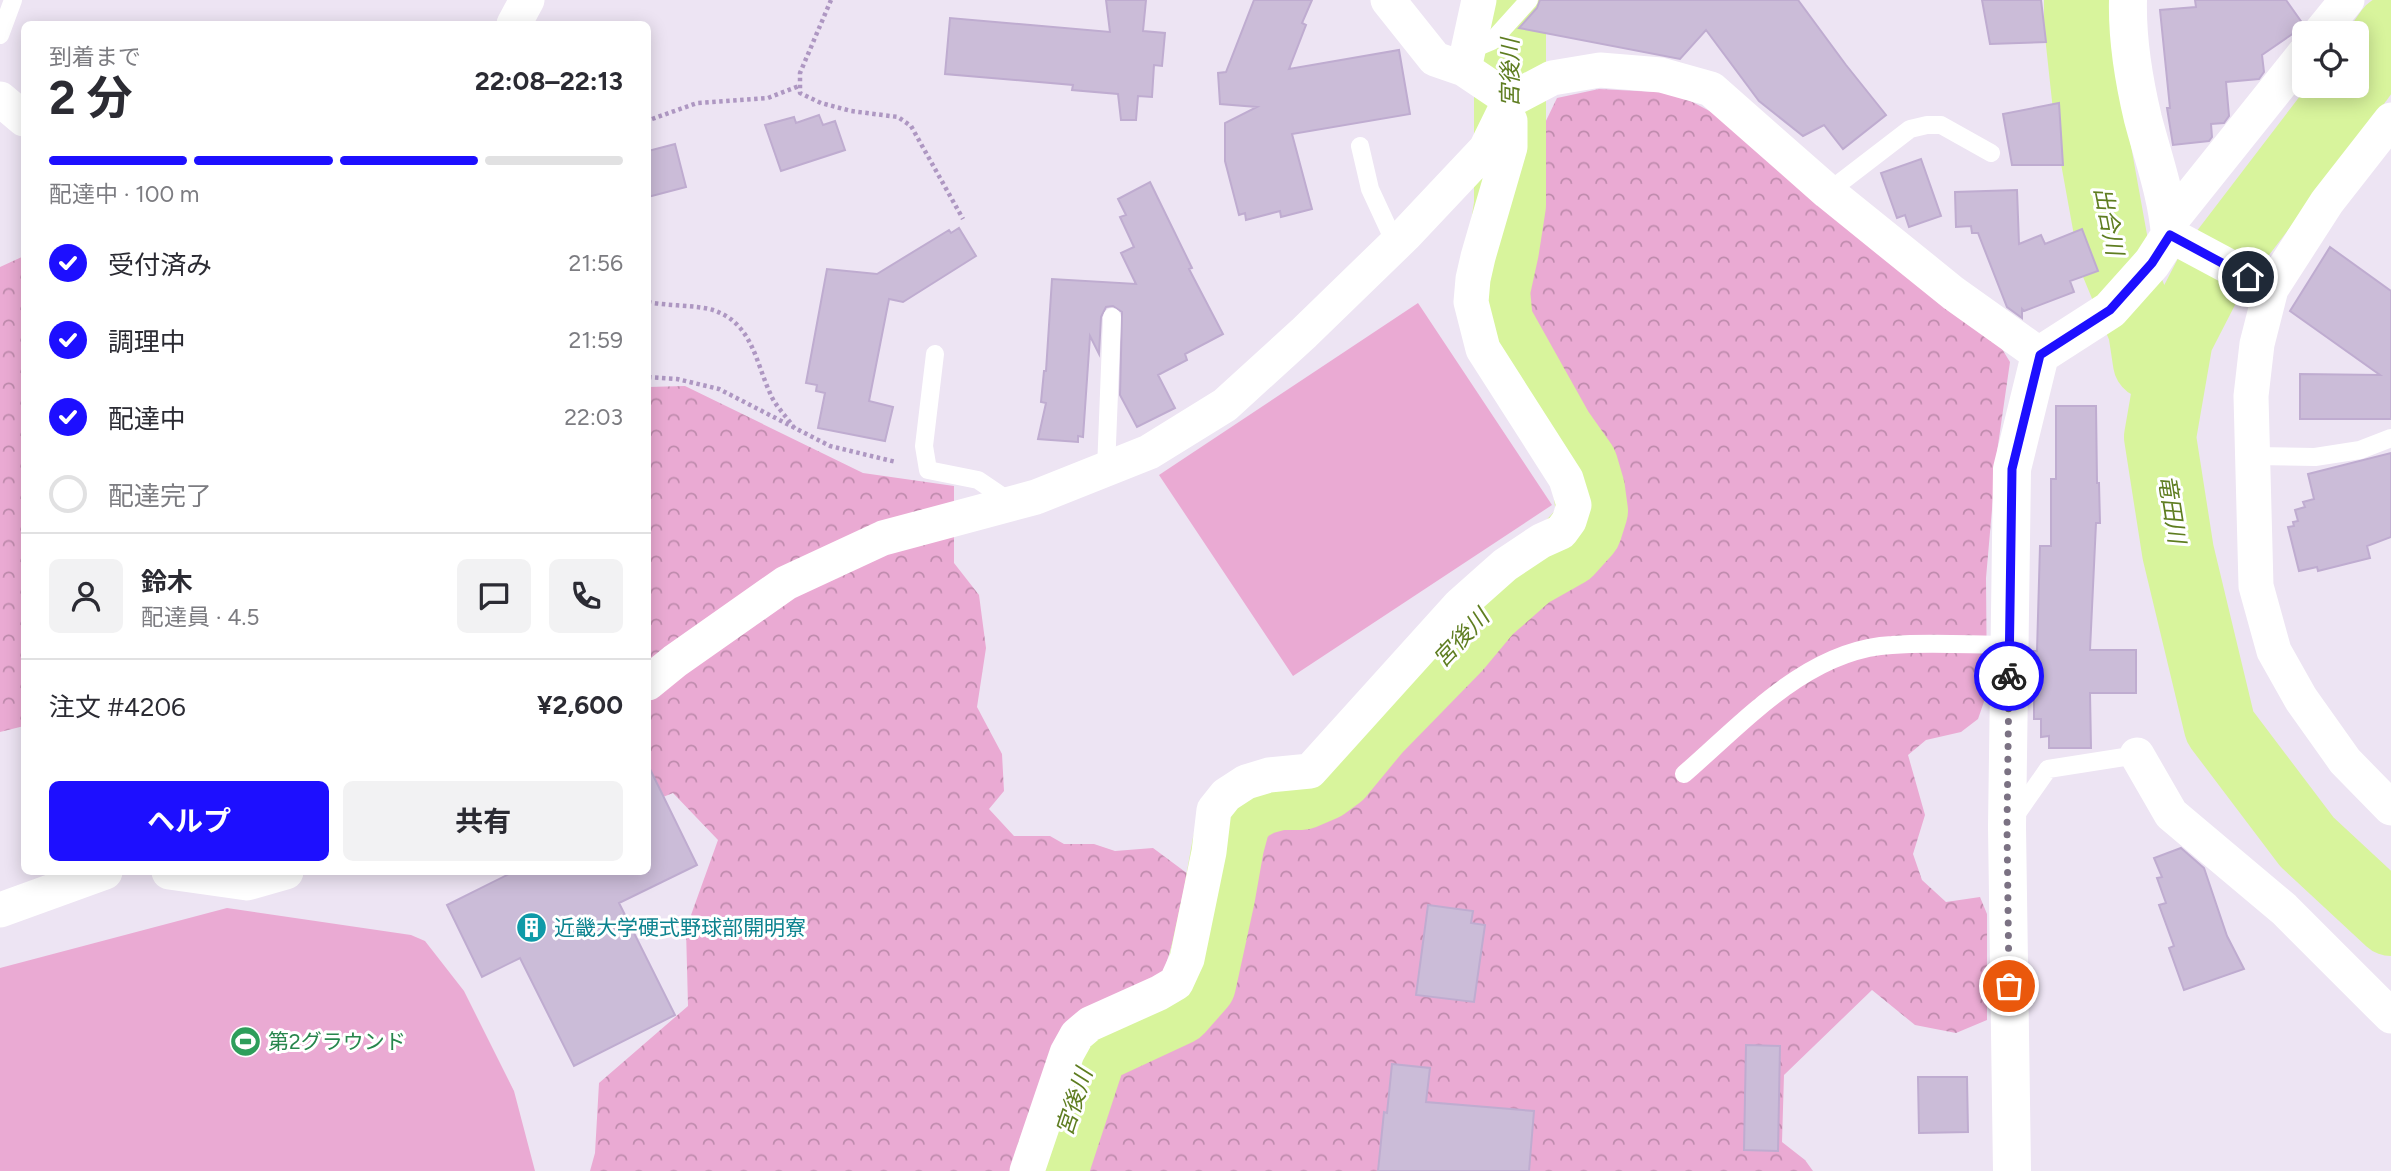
<!DOCTYPE html>
<html lang="ja">
<meta charset="utf-8">
<style>
:root{--surface:#fff;--page:#f2f2f3;--text:#2b2b33;--muted:#7c7c81;--line:#e1e1e2;--accent:#1d0fff}
body{margin:0;font-family:Figtree,"Noto Sans JP",sans-serif;background:var(--page);color:var(--text);height:100vh;display:flex;flex-direction:column;font-size:26px;white-space:nowrap}
*{box-sizing:border-box;margin:0}
p{font-size:23px;color:var(--muted)}
.icon{flex:none;width:38px;height:38px;fill:none;stroke:currentColor;stroke-width:2;stroke-linecap:round;stroke-linejoin:round}
.map{position:relative;flex:1;overflow:hidden}
.sheet{position:absolute;left:21px;top:21px;width:630px;height:854px;display:flex;flex-direction:column;background:var(--surface);border-radius:10px;box-shadow:0 4px 18px #0003}
.sheet>*{flex:none}
.tools{position:absolute;left:2292px;top:21px;display:grid;gap:14px}
.tools a{display:grid;place-items:center;width:77px;height:77px;border-radius:10px;background:var(--surface);box-shadow:0 4px 18px #0003;font-size:35px}
.pin{position:absolute;display:grid;place-items:center;width:60px;height:60px;color:#fff;margin:-30px;border:4px solid #fff;border-radius:50%;box-shadow:0 2px 7px #0007}
.courier{position:absolute;display:grid;place-items:center;width:70px;height:70px;margin:-35px;border:5px solid #1d0fff;border-radius:50%;background:#fff;color:#222;box-shadow:0 2px 9px #0007}
.head em{font-style:normal;font-weight:700}
.head div{display:flex;flex-direction:column-reverse}
.head{display:flex;align-items:center;justify-content:space-between;height:119px;padding:0 28px}
h1{font-size:46px;font-weight:700;line-height:52px}
.bar{display:grid;grid-template-columns:repeat(4,1fr);gap:10px 7px;align-content:center;height:84px;padding:0 28px}
.bar i{height:9px;border-radius:5px;background:var(--line)}
.bar .active{background:var(--accent)}
.bar p{grid-column:span 4}
.line{display:flex;align-items:center;gap:18px;padding:0 28px;border-top:2px solid var(--line)}
.line div{flex:1}
.round{display:grid;place-items:center;flex:none;width:74px;height:74px;border-radius:10px;background:var(--page)}
ol{padding:0 28px;list-style:none}
li{display:flex;align-items:center;gap:21px;height:77px}
li p{margin-inline-start:auto}
li .icon{padding:7px;border-radius:50%;background:var(--accent);color:#fff;stroke-width:4}
li:last-child{color:var(--muted)}
li i{width:38px;height:38px;border:4px solid var(--line);border-radius:50%}
.action{display:flex;gap:14px;margin-top:auto;padding:14px 28px}
.action a{flex:1;height:80px;border-radius:10px;background:var(--accent);color:#fff;font-size:28px;font-weight:700;line-height:80px;text-align:center}
.action a+a{background:var(--page);color:var(--text)}
.map>svg:first-child{display:block}
.forest{fill:url(#forest-crowns)}
.pitch{fill:#eaaad3}
.lines{fill:none;stroke-linecap:round;stroke-linejoin:round}
.river{stroke:#d8f49c;stroke-width:72}
.building{fill:#cbbcd8;stroke:#bfacd0;stroke-width:2}
.path{stroke:#ae97c2;stroke-width:4.5;stroke-dasharray:3.5 3.5;stroke-linecap:butt}
.service{stroke:#fff;stroke-width:18}
.minor{stroke:#fff;stroke-width:35}
.tertiary{stroke:#fff;stroke-width:38}
.done{stroke:#7b7283;stroke-width:7;stroke-dasharray:0 12.6}
.route{stroke:#1d0fff;stroke-width:9}
.labels{text-anchor:middle;dominant-baseline:central;stroke-width:6;stroke-linejoin:round;paint-order:stroke}
.culture-label{font-size:21px;fill:#0d838f;stroke:#fff;text-anchor:start}
.leisure-label{font-size:21px;fill:#27864d;stroke:#fff;text-anchor:start}
.water-label{font-size:23px;font-style:italic;fill:#5e7d20;stroke:#fff}
</style>
<div class="map">
<svg width="2391" height="1171" viewBox="0 0 2391 1171">
<defs>
<pattern id="forest-crowns" width="20" height="18" patternUnits="userSpaceOnUse" patternTransform="scale(1.75)"><rect width="20" height="18" fill="#eaaad3"/><path d="M2 6a3 3 0 1 1 6 0M12 15a3 3 0 1 1 6 0" fill="none" stroke="#bf8bad"/></pattern>
</defs>
<rect width="100%" height="100%" fill="#ede4f3"/>
<path class="forest" d="M 1599,89 L 1675,93 L 1725,119 L 1999,344 L 2010,362 L 1997,452 L 1986,578 L 1987,693 L 1978,719 L 1961,732 L 1926,740 L 1908,755 L 1925,815 L 1913,854 L 1922,880 L 1946,902 L 1980,897 L 1987,914 L 1987,1020 L 1956,1033 L 1915,1025 L 1872,990 L 1784,1075 L 1782,1142 L 1805,1160 L 1813,1171 L 1057,1171 L 1093,1068 L 1103,1051 L 1169,1023 L 1201,1001 L 1220,939 L 1232,853 L 1243,819 L 1257,806 L 1305,803 L 1337,787 L 1451,657 L 1522,587 L 1583,555 L 1604,512 L 1593,471 L 1506,321 L 1503,277 L 1520,231 L 1521,190 L 1530,154 L 1557,98 Z
M 24,256 L 24,726 L 0,732 L 0,267 Z
M 685,386 L 863,473 L 954,486 L 954,563 L 979,595 L 986,648 L 977,707 L 1002,754 L 1004,791 L 989,809 L 1014,836 L 1050,836 L 1064,844 L 1094,844 L 1115,851 L 1153,848 L 1188,874 L 1176,931 L 1163,974 L 1095,1005 L 1012,1171 L 590,1171 L 595,1153 L 599,1083 L 688,1006 L 686,929 L 718,840 L 673,793 L 648,803 L 648,387 Z"/>
<path class="pitch" d="M 1418,303 L 1552,505 L 1293,676 L 1159,475 Z
M 227,908 L 411,935 L 425,941 L 464,991 L 514,1091 L 535,1171 L 0,1171 L 0,968 Z"/>
<g class="lines">
<path class="river" d="M 2080,0 L 2080,25 L 2091,127 L 2115,260 L 2144,330 L 2149,363
M 2357,80 L 2391,31
M 2353,86 L 2213,269 L 2177,339 L 2160,437 L 2178,552 L 2220,727 L 2307,842 L 2391,920
M 1052,1171 L 1092,1049 L 1178,1009 L 1200,984 L 1219,897 L 1228,846 L 1235,820 L 1246,807 L 1261,799 L 1279,794 L 1302,794 L 1323,785 L 1338,774 L 1376,728 L 1457,645 L 1487,609 L 1528,573 L 1567,551 L 1586,530 L 1592,511 L 1589,489 L 1582,465 L 1558,431 L 1497,322 L 1494,291 L 1503,250 L 1510,205 L 1510,0"/>
</g>
<path class="building" d="M 1106,0 L 1146,0 L 1143,31 L 1165,33 L 1162,66 L 1154,65 L 1152,97 L 1138,96 L 1136,120 L 1121,120 L 1118,94 L 1072,90 L 1073,85 L 945,74 L 950,18 L 1110,32 Z
M 1254,0 L 1312,0 L 1302,23 L 1306,25 L 1289,69 L 1399,50 L 1410,114 L 1292,134 L 1312,209 L 1281,217 L 1280,211 L 1246,220 L 1245,213 L 1239,215 L 1225,161 L 1225,123 L 1257,107 L 1220,104 L 1218,73 L 1226,72 Z
M 1540,0 L 1798,0 L 1846,65 L 1886,115 L 1843,149 L 1824,125 L 1803,136 L 1759,101 L 1706,30 L 1680,59 L 1519,28 L 1537,8 Z
M 1982,0 L 2041,0 L 2046,42 L 1990,44 Z
M 2195,0 L 2286,0 L 2303,24 L 2301,28 L 2262,55 L 2264,72 L 2259,79 L 2226,82 L 2229,116 L 2224,123 L 2211,124 L 2212,137 L 2209,141 L 2173,145 L 2167,108 L 2170,108 L 2160,10 L 2196,7 Z
M 2059,103 L 2063,165 L 2012,165 L 2003,114 Z
M 819,115 L 823,125 L 835,121 L 845,150 L 781,171 L 765,125 L 794,117 L 796,123 Z
M 675,144 L 686,187 L 648,197 L 648,151 Z
M 1921,159 L 1941,216 L 1909,227 L 1905,215 L 1897,218 L 1881,173 Z
M 1150,182 L 1192,268 L 1189,269 L 1223,334 L 1185,354 L 1187,360 L 1158,375 L 1175,408 L 1137,427 L 1120,395 L 1122,312 L 1113,306 L 1106,307 L 1101,317 L 1099,354 L 1090,336 L 1083,437 L 1078,436 L 1078,442 L 1038,439 L 1046,403 L 1041,402 L 1044,371 L 1046,371 L 1052,279 L 1136,284 L 1121,253 L 1134,247 L 1120,217 L 1126,215 L 1118,199 Z
M 2017,190 L 2019,244 L 2041,235 L 2045,244 L 2082,229 L 2098,271 L 2070,281 L 2074,292 L 2024,311 L 2022,309 L 2022,318 L 2007,307 L 1978,233 L 1972,233 L 1971,226 L 1956,227 L 1955,192 Z
M 959,228 L 976,256 L 903,302 L 889,299 L 869,401 L 893,407 L 885,441 L 818,428 L 825,393 L 816,391 L 817,385 L 806,383 L 827,269 L 877,274 L 949,230 L 951,233 Z
M 2330,247 L 2391,291 L 2391,419 L 2300,419 L 2300,374 L 2380,375 L 2290,311 Z
M 2056,406 L 2096,406 L 2097,483 L 2099,483 L 2100,523 L 2096,523 L 2090,650 L 2136,650 L 2136,693 L 2090,693 L 2091,748 L 2049,748 L 2049,736 L 2041,737 L 2041,719 L 2034,719 L 2034,651 L 2037,651 L 2040,546 L 2051,546 L 2051,479 L 2056,479 Z
M 2391,453 L 2391,537 L 2367,546 L 2370,558 L 2318,571 L 2317,567 L 2299,571 L 2288,527 L 2294,526 L 2293,522 L 2298,521 L 2295,510 L 2305,507 L 2303,502 L 2314,499 L 2308,474 Z
M 648,765 L 697,865 L 619,903 L 675,1015 L 574,1066 L 520,958 L 482,977 L 447,905 L 513,872 L 648,872 Z
M 2181,848 L 2204,868 L 2227,936 L 2244,969 L 2184,990 L 2169,948 L 2174,946 L 2159,905 L 2166,903 L 2157,878 L 2162,877 L 2154,858 Z
M 1428,905 L 1473,911 L 1471,923 L 1485,925 L 1474,1002 L 1416,995 Z
M 1746,1045 L 1780,1046 L 1778,1151 L 1744,1150 Z
M 1392,1064 L 1430,1068 L 1426,1102 L 1534,1111 L 1529,1171 L 1378,1171 L 1384,1112 L 1387,1113 Z
M 1918,1077 L 1967,1077 L 1968,1132 L 1919,1133 Z"/>
<g class="lines">
<path class="path" d="M 831,0 L 800,73 L 800,93 L 821,103 L 851,111 L 898,117 L 911,126 L 963,219
M 652,119 L 697,103 L 768,98 L 799,86
M 648,302 C 667,306 697,305 713,310 C 752,323 755,360 770,393 C 775,406 787,417 795,429
M 648,377 L 677,379 L 719,389 L 830,446 L 896,462"/>
<path class="service" d="M 0,35 L 13,0
M 1468,51 L 1492,41 L 1529,0
M 1360,146 L 1370,189 L 1395,243
M 1828,192 L 1910,129 L 1927,125 L 1941,125 L 1991,153
M 935,354 L 924,446 L 928,470 L 978,480 L 1012,503
M 2253,456 L 2315,457 L 2360,450 L 2391,438
M 1106,469 L 1112,317
M 1684,774 C 1744,722 1808,649 1892,645 C 1931,642 1971,645 2010,645
M 2013,819 L 2048,769 L 2137,755"/>
<path class="minor" d="M 1388,0 L 1435,59 L 1464,69 L 1510,100
M 514,24 L 527,0
M 2320,33 L 2347,0
M 1464,69 L 1479,0
M 0,99 L 24,119
M 2391,120 L 2327,202 L 2271,289 L 2257,344 L 2251,396 L 2256,586 L 2274,651 L 2301,699 L 2345,761 L 2391,808
M 2169,223 L 2305,53
M 2170,235 L 2271,289
M 648,683 L 675,661 L 786,583 L 883,538 L 1036,497 L 1149,452 L 1225,405 L 1304,333 L 1405,235 L 1486,149 L 1510,100 L 1552,78 L 1600,70 L 1661,75 L 1711,89 L 1828,192 L 1953,293 L 2040,355
M 2137,755 L 2171,814 L 2284,909 L 2391,1016
M 169,872 L 247,883 L 286,872
M 0,910 L 105,872
M 1027,1171 L 1067,1053 L 1077,1035 L 1090,1024 L 1159,993 L 1176,983 L 1187,959 L 1209,852 L 1214,810 L 1226,795 L 1246,782 L 1269,775 L 1310,771 L 1460,605 L 1505,565 L 1541,541 L 1561,532 L 1569,521 L 1574,505 L 1566,479 L 1483,349 L 1471,302 L 1473,279 L 1478,257 L 1510,147 L 1510,121"/>
<path class="tertiary" d="M 2012,1171 L 2007,827 L 2012,469 L 2040,355 L 2110,310 L 2152,263 L 2170,235 C 2167,196 2153,157 2143,119 C 2134,81 2127,39 2128,0"/>
</g>
<g class="lines">
<path class="done" d="M 2009,986 L 2007,827 L 2009,676"/>
<path class="route" d="M 2009,676 L 2012,469 L 2040,355 L 2110,310 L 2152,263 L 2170,235 L 2248,277"/>
</g>
<defs>
<symbol id="building-disc" viewBox="-11 -11 22 22"><circle r="9.5" fill="#0f9aa8" stroke="#fff"/><path d="M-4-6H4V6H1V3H-1V6H-4ZM-2.5-4.3h1.7v1.8h-1.7ZM.8-4.3h1.7v1.8H.8ZM-2.5-1h1.7V.8h-1.7ZM.8-1h1.7V.8H.8Z" fill="#fff"/></symbol>
<symbol id="stadium-disc" viewBox="-11 -11 22 22"><circle r="9.5" fill="#2e9e5b" stroke="#fff"/><path d="M0-5a6.5 5 0 1 0 0 10a6.5 5 0 1 0 0-10ZM-3.5-1.8h7v3.6h-7Z" fill="#fff"/></symbol>
</defs>
<g fill-rule="evenodd">
<use href="#building-disc" x="514" y="910" width="35" height="35"/>
<use href="#stadium-disc" x="228" y="1024" width="35" height="35"/>
</g>
<g class="labels">
<g class="culture-label">
<text x="554" y="927">近畿大学硬式野球部開明寮</text>
</g>
<g class="leisure-label">
<text x="268" y="1041">第2グラウンド</text>
</g>
<g class="water-label">
<text transform="translate(1510 73) rotate(-90)">宮後川</text>
<text transform="translate(2109 221) rotate(79)">出合川</text>
<text transform="translate(2172 509) rotate(81)">竜田川</text>
<text transform="translate(1461 638) rotate(-47)">宮後川</text>
<text transform="translate(1074 1102) rotate(-72)">宮後川</text>
</g>
</g>
</svg>
<div class="tools">
<a><svg class="icon" aria-label="locate" viewBox="0 0 24 24"><circle cx="12" cy="12" r="6"/><path d="M12 2v4M12 18v4M2 12h4M18 12h4"/></svg></a>
</div>
<div class="pin" style="left:2009px;top:986px;background:#ea580c"><svg class="icon" aria-label="bag" viewBox="0 0 24 24"><path d="M5 8h14l-1 12H6zM9 8a3 3 0 0 1 6 0"/></svg></div>
<div class="pin" style="left:2248px;top:277px;background:#1f2937"><svg class="icon" aria-label="home" viewBox="0 0 24 24"><path d="M3 11l9-7 9 7M6 9v11h12V9"/></svg></div>
<div class="courier" style="left:2009px;top:676px"><svg class="icon" aria-label="bike" viewBox="0 0 24 24"><circle cx="6" cy="16" r="4"/><circle cx="18" cy="16" r="4"/><path d="M6 16l4-8h5l3 8M10 8l3 8H6M13 5h3"/></svg></div>
<section class="sheet">
<div class="head"><div><h1>2 分</h1><p>到着まで</p></div><em>22:08–22:13</em></div>
<div class="bar"><i class="active"></i><i class="active"></i><i class="active"></i><i></i><p>配達中 · 100 m</p></div>
<ol>
<li><svg class="icon" aria-label="check" viewBox="0 0 24 24"><path d="M5 12l5 5 9-10"/></svg>受付済み<p>21:56</p></li>
<li><svg class="icon" aria-label="check" viewBox="0 0 24 24"><path d="M5 12l5 5 9-10"/></svg>調理中<p>21:59</p></li>
<li><svg class="icon" aria-label="check" viewBox="0 0 24 24"><path d="M5 12l5 5 9-10"/></svg>配達中<p>22:03</p></li>
<li><i></i>配達完了</li>
</ol>
<div class="line" style="height:126px"><a class="round"><svg class="icon" aria-label="person" viewBox="0 0 24 24"><circle cx="12" cy="8" r="4"/><path d="M4 21q1-7 8-7t8 7"/></svg></a><div><b>鈴木</b><p>配達員 · 4.5</p></div><a class="round"><svg class="icon" aria-label="chat" viewBox="0 0 24 24"><path d="M4 5h16v11H9l-5 4z"/></svg></a><a class="round"><svg class="icon" aria-label="phone" viewBox="0 0 24 24"><path d="M5 4h4l2 5-3 2q2 4 5 5l2-3 5 2v4C11 20 4 13 5 4z"/></svg></a></div>
<div class="line" style="height:91px"><div>注文 #4206</div><b>¥2,600</b></div>
<div class="action"><a>ヘルプ</a><a>共有</a></div>
</section>
</div>
